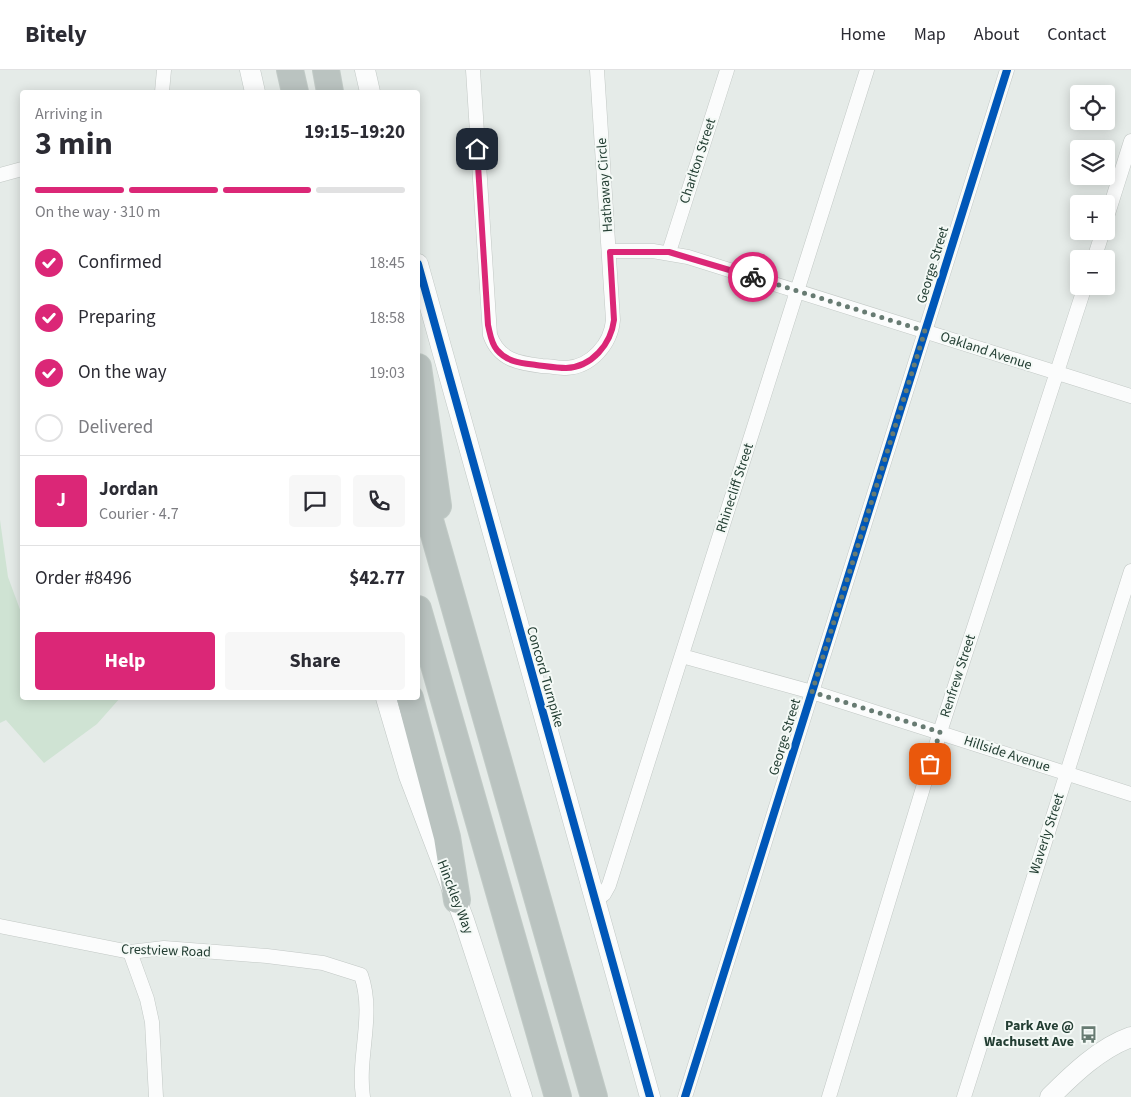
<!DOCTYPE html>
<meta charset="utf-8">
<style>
:root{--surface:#fff;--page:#f7f7f7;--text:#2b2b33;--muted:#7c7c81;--line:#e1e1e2;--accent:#db2777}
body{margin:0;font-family:"Source Sans 3",sans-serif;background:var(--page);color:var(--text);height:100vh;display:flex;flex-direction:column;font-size:19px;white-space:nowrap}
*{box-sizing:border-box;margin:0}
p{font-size:16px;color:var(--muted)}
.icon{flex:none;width:28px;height:28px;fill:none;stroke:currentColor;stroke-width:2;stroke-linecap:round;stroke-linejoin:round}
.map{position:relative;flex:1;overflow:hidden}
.side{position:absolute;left:20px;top:20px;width:400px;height:610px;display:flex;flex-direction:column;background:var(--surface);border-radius:5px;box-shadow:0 2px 12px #0003}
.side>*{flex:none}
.fabs{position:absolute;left:1070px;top:15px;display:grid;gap:10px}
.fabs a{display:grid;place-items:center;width:45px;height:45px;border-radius:5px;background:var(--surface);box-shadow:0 2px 12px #0003;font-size:25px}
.pin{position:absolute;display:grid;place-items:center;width:42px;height:42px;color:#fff;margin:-21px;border-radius:10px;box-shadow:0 2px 8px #0006}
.courier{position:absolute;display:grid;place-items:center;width:50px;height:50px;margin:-25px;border:4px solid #db2777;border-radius:50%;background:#fff;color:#222;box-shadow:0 1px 6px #0007}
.overview em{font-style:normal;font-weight:700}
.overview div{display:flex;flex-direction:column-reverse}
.overview{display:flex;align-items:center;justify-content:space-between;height:85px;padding:0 15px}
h1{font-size:32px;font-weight:700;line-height:38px}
.bar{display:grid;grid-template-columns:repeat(4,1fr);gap:8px 5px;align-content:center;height:60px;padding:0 15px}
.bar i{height:6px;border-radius:4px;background:var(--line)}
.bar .active{background:var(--accent)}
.bar p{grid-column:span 4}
.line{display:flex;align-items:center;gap:12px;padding:0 15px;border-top:1px solid var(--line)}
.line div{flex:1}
.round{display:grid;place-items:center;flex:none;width:52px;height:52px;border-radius:5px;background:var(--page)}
ol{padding:0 15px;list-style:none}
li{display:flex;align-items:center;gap:15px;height:55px}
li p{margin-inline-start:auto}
li .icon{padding:5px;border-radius:50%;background:var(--accent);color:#fff;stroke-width:4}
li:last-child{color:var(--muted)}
li i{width:28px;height:28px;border:2px solid var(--line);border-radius:50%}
.button{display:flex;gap:10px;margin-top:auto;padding:10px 15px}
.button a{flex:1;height:58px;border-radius:5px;background:var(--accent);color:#fff;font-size:20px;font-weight:700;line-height:58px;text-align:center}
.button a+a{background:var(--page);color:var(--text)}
header{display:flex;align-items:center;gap:30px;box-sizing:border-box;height:70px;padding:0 25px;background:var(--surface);border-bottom:1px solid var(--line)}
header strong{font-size:24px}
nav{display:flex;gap:28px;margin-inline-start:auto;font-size:18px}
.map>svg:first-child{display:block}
.green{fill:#cfe3d3}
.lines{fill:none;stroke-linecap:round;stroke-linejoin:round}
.street-casing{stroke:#c2c8c5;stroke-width:15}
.secondary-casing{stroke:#c1c8c5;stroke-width:21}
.highway-casing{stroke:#c1cac6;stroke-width:28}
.street{stroke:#fbfcfc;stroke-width:14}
.secondary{stroke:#fbfcfc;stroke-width:20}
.highway{stroke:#bac3c0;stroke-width:26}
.cycleway-casing{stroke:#f4f9f6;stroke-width:11}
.cycleway{stroke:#0057b8;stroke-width:8}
.done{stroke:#677b72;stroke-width:5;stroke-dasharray:0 9}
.route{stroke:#db2777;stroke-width:6}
.labels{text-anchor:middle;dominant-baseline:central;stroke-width:4;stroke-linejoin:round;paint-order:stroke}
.street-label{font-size:14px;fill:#233e33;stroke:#f4f9f6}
.poi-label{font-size:14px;font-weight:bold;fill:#233e33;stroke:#f4f9f6;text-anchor:end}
</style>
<header>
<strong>Bitely</strong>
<nav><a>Home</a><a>Map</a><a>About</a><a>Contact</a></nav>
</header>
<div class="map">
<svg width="1131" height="1027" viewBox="0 0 1131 1027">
<rect width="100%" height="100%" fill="#e5ebe8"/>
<path class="green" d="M 0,450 L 8,507 L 22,545 L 22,628 L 120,628 L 97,654 L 44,693 L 6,650 L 0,653 Z"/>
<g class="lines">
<defs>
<path id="street" d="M 473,0 L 490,265 C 499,290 518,293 542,296 C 550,296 558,298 566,298 C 591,297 611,274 613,250 L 597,0
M 162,22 L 164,0
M 0,105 L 22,99
M 1106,150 L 1131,71
M 610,181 L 653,181 L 688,187 L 1131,326
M 669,182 L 727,0
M 1094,189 L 1103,161
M 682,586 L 812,622 L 1131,724
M 595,831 L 604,824 L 609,815 L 867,0
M 0,856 L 130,882 L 164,878 L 267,886 L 323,893 L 361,905 C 375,945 357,986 363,1027
M 130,882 L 147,929 L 152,952 L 156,1027
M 685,1027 L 1007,0
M 829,1027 L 940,662 L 1085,216
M 964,1027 L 1131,501"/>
<path id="secondary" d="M 250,0 L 255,22
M 365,0 L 370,22
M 418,194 L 650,1027
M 386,628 L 409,706 L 464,850 L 522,1027
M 1050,1027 C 1073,1004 1100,978 1131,967"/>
<path id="highway" d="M 290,0 L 295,22
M 326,0 L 330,22
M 418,297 L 438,436
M 418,408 L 594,1027
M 418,539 L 558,1027
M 410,628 L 447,767 L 457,830"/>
</defs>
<use href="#street" class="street-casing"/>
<use href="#secondary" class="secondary-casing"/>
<use href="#highway" class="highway-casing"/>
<use href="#street" class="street"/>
<use href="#secondary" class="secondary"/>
<use href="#highway" class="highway"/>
<defs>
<path id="cycleway" d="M 418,194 L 650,1027
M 685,1027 L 1007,0"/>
</defs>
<use href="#cycleway" class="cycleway-casing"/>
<use href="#cycleway" class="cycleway"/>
</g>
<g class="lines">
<path class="done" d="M 753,207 L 925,261 L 812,622 L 940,662 L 930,694"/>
<path class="route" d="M 477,79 L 488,255 C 490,263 491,273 497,280 C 507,292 521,293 536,295 C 545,296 556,298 566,298 C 592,297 611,274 614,250 L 610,182 L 669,182 L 753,207"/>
</g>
<defs>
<symbol id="bus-bare" viewBox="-9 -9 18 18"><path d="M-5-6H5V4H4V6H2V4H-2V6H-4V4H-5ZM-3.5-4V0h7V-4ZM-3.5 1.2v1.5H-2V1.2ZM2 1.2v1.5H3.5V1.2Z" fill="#677b72" stroke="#f4f9f6" stroke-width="2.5" paint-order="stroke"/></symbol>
</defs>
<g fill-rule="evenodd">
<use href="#bus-bare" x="1076" y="952" width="25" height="25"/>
</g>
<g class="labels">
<g class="street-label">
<text transform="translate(698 91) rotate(-72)">Charlton Street</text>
<text transform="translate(605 115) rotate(-94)">Hathaway Circle</text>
<text transform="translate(933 195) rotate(-73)">George Street</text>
<text transform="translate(986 281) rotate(18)">Oakland Avenue</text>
<text transform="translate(735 418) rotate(-72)">Rhinecliff Street</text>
<text transform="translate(958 606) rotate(-72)">Renfrew Street</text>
<text transform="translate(545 607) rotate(74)">Concord Turnpike</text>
<text transform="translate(785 667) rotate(-73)">George Street</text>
<text transform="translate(1007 684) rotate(18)">Hillside Avenue</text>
<text transform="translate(1047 764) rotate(-72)">Waverly Street</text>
<text transform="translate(455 827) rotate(69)">Hinckley Way</text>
<text transform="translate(166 881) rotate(2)">Crestview Road</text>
</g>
<g class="poi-label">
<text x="1074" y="956">Park Ave @<tspan x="1074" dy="16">Wachusett Ave</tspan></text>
</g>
</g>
</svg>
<div class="fabs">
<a><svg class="icon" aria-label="locate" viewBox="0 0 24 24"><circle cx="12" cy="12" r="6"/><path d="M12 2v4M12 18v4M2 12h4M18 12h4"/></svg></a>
<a><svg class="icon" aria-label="layers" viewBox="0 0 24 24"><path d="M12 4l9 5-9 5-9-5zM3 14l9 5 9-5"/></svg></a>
<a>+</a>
<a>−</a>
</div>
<div class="pin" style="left:930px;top:694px;background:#ea580c"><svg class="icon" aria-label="bag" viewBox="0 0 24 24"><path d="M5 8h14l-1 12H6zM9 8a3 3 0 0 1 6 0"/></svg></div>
<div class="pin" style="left:477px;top:79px;background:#1f2937"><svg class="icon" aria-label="home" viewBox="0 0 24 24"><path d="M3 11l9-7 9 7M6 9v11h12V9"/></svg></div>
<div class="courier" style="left:753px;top:207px"><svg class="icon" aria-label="bike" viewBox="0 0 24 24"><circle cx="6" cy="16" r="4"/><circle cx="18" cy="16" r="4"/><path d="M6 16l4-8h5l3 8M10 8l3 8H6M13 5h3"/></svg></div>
<section class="side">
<div class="overview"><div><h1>3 min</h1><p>Arriving in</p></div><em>19:15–19:20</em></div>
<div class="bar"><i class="active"></i><i class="active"></i><i class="active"></i><i></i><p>On the way · 310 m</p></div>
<ol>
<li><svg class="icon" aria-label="check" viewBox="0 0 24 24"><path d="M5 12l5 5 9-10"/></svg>Confirmed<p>18:45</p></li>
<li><svg class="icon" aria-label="check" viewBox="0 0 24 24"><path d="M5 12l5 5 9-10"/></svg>Preparing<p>18:58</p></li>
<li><svg class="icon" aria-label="check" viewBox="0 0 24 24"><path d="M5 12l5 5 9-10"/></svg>On the way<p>19:03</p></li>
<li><i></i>Delivered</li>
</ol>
<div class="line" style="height:90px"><b class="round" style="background:var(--accent);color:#fff">J</b><div><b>Jordan</b><p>Courier · 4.7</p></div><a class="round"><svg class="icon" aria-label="chat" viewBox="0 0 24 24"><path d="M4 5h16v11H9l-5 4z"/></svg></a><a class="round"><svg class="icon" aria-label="phone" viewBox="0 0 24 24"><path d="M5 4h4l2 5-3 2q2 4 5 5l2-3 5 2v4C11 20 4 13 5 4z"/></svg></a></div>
<div class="line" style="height:65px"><div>Order #8496</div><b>$42.77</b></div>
<div class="button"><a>Help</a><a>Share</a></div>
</section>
</div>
